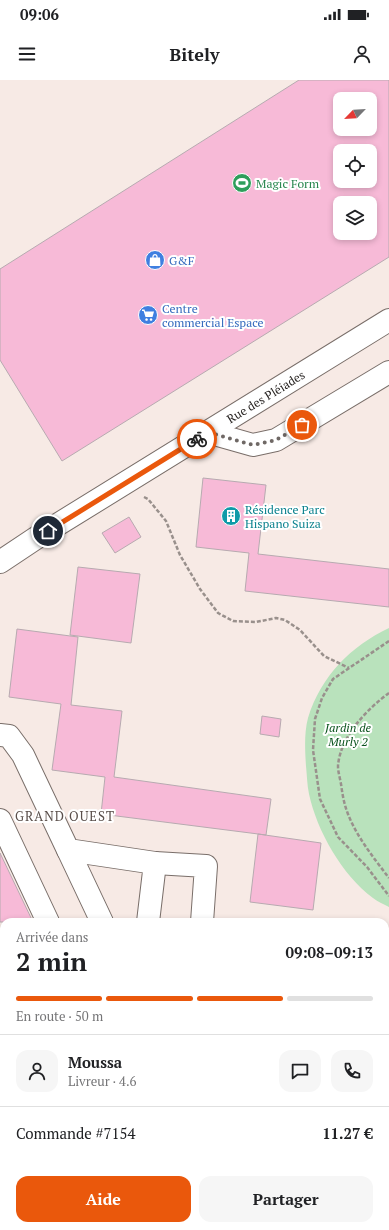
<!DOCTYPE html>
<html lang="fr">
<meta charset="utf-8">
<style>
:root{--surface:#fff;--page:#f6f6f6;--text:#202124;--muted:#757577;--line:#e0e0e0;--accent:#ea580c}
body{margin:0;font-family:"PT Serif",serif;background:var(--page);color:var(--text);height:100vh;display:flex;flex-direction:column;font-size:15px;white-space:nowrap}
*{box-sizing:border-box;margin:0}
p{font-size:13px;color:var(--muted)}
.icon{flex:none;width:22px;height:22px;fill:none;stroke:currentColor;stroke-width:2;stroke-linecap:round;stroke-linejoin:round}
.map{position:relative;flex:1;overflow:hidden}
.sheet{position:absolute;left:0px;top:838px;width:389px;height:312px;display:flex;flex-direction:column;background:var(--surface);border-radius:12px 12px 0 0;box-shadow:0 2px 6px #0003}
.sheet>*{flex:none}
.needle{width:26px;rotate:245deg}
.tools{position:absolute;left:333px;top:12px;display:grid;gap:8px}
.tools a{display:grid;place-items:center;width:44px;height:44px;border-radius:8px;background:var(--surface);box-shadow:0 2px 6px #0003;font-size:20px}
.pin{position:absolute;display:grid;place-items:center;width:34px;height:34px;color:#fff;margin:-17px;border:2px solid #fff;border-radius:50%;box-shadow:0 1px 4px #0007}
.courier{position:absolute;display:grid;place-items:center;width:40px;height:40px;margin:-20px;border:3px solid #ea580c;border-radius:50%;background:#fff;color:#222;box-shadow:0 1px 5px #0007}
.head em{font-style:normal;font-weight:700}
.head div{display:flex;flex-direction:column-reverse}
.head{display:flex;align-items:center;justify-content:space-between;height:68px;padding:0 16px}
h1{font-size:26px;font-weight:700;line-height:30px}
.bar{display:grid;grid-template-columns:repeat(4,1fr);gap:6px 4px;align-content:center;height:48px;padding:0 16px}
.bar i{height:5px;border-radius:3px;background:var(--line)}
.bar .on{background:var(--accent)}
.bar p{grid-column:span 4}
.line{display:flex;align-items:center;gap:10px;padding:0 16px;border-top:1px solid var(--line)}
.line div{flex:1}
.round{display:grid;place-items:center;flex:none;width:42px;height:42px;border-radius:12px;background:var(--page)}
.cta{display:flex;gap:8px;margin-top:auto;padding:8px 16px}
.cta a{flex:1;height:46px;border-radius:12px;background:var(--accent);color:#fff;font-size:16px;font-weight:700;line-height:46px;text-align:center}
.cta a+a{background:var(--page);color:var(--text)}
.status{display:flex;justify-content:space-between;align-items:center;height:28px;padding:0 20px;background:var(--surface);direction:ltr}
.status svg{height:11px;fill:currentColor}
header{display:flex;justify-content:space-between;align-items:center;height:52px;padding:0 16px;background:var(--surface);font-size:18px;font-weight:700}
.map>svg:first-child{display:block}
.green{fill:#b9e2bc}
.building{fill:#f7bad7;stroke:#b7aab0;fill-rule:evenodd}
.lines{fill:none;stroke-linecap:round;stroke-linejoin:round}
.minor-casing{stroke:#796e69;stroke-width:24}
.path{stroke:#99908c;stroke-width:2.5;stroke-dasharray:4 2;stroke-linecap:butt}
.minor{stroke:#fff;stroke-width:22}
.done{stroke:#6f6865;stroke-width:4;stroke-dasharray:0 7.2}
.route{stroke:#ea580c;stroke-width:5}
.labels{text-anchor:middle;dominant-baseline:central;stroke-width:4;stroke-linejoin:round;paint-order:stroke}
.leisure-label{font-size:12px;fill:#27864d;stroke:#fff;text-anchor:start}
.shop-label{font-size:12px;fill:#366cbe;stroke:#fff;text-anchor:start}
.street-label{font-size:12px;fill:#262220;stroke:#fff}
.culture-label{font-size:12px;fill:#0d838f;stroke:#fff;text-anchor:start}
.park-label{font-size:12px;font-style:italic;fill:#0a531d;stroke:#fff}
.neighbourhood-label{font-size:13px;letter-spacing:1px;fill:#5a4f4b;stroke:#fff}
</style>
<div class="status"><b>09:06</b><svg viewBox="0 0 49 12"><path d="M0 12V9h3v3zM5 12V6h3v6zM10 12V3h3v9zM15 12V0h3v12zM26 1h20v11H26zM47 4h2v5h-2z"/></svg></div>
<header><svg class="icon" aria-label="menu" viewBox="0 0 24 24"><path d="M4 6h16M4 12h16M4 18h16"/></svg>Bitely<svg class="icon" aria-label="person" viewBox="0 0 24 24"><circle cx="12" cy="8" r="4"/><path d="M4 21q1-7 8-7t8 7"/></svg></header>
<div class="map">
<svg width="389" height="1150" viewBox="0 0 389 1150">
<rect width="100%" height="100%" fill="#f7eae5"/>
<path class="green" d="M 389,548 L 389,827 C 384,824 378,822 373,818 C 342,795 317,751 309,714 C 307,705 307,695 306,686 C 305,671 304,653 308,638 C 321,596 351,566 389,548 Z
M 389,997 L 389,1067 L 385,1067 L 385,1000 Z"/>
<path class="building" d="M 299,0 L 389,0 L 389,177 L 62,381 L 0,280 L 0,189 ZM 340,19 L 370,19 L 370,49 L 340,49 ZM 340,71 L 370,71 L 370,101 L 340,101 ZM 340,123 L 370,123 L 370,153 L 340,153 Z
M 203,398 L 266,405 L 258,474 L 389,489 L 389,527 L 245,511 L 249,473 L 196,467 Z
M 129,437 L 141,457 L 115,473 L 102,453 Z
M 78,487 L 140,494 L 131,563 L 70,555 Z
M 17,549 L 78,557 L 71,625 L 122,631 L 114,697 L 271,719 L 266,755 L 101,734 L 105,697 L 52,690 L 61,624 L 9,617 Z
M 262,636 L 281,639 L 279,657 L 260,654 Z
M 258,754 L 321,763 L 313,830 L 250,822 Z
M 0,773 L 33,842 L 0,842 Z"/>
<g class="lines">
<defs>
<g id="minor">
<path d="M 207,352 L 253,365 L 276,360 L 389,292"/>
<path id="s1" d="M 0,482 L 36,458 L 389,240"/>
<path d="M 0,655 L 9,656 L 23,675 L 68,770 L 155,783 L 148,842"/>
<path d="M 0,740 L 48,842"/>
<path d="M 68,770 L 102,842"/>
<path d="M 155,783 L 206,786 L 202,842"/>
<path d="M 0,926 L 4,934"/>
<path d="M 385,966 L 389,963"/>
<path d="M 83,1146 L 87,1147 L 91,1150"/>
<path d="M 223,1146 L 251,1150"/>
<path d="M 47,1150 L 61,1146"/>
</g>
</defs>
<use href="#minor" class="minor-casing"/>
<path class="path" d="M 144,417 L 148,419 L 166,441 L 180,475 L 200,509 L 218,533 L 233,541 L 256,542 L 276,538 L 285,540 L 300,550 L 324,576 L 349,588
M 389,561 L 333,599 L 322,618 L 315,639 L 313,670 L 320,719 L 338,757 L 367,787 L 389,816
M 389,613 C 367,629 340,657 338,686 C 338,692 340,698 341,704 C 342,711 343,718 345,725 C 352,751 373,777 389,798
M 385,1024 L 389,1019
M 359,1150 L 359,1146"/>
<use href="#minor" class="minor"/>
</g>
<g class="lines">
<path class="done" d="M 197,359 L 207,352 L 253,365 L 276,360 L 302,345"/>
<path class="route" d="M 48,451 L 197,359"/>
</g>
<defs>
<symbol id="stadium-disc" viewBox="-11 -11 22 22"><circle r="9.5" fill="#2e9e5b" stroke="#fff"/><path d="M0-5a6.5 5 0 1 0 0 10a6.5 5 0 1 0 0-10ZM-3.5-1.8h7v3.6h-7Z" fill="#fff"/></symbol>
<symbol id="shop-disc" viewBox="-11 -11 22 22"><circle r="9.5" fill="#3f7fe0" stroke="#fff"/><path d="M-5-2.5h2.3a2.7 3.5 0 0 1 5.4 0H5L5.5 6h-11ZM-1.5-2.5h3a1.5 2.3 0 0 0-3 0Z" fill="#fff"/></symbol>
<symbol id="supermarket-disc" viewBox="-11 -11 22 22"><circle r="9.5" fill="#3f7fe0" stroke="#fff"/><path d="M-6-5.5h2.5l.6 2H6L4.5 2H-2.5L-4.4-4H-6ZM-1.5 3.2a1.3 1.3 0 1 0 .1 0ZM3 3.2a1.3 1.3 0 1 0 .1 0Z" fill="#fff"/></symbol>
<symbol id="building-disc" viewBox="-11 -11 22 22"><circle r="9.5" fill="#0f9aa8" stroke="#fff"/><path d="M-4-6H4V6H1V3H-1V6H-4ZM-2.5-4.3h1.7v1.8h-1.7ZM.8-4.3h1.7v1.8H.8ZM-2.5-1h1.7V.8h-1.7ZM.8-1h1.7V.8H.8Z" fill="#fff"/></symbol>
</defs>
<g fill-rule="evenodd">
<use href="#stadium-disc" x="231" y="92" width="22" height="22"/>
<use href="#shop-disc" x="144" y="169" width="22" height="22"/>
<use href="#supermarket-disc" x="137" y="224" width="22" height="22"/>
<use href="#building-disc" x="220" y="425" width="22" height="22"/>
</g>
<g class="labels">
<g class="leisure-label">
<text x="256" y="103">Magic Form</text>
</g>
<g class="shop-label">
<text x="169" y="180">G&amp;F</text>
<text x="162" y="228">Centre<tspan x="162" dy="14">commercial Espace</tspan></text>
</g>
<g class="street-label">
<text stroke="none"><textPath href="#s1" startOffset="313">Rue des Pléiades</textPath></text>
</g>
<g class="culture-label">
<text x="245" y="429">Résidence Parc<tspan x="245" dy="14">Hispano Suiza</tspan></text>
</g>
<g class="park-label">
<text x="348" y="647">Jardin de<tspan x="348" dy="14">Murly 2</tspan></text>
</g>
<g class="neighbourhood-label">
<text x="65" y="736">GRAND OUEST</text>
</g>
</g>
</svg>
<div class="tools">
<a><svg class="needle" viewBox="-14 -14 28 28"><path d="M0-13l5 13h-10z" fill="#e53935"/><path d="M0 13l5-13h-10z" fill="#757577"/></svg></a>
<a><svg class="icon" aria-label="locate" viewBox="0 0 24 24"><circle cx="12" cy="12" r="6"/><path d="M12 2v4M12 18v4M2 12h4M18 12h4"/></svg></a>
<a><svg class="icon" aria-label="layers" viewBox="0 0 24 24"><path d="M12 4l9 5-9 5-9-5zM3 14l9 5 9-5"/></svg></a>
</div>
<div class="pin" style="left:302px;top:345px;background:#ea580c"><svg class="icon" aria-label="bag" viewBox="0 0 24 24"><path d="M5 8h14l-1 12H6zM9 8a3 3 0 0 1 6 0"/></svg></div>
<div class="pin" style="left:48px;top:451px;background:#1f2937"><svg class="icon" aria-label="home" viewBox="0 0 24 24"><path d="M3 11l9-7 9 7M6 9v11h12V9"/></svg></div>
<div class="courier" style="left:197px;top:359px"><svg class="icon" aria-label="bike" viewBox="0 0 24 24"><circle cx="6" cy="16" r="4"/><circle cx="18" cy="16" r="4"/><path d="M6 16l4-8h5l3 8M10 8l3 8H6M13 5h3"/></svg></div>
<section class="sheet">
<div class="head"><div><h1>2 min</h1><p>Arrivée dans</p></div><em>09:08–09:13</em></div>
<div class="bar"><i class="on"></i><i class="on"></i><i class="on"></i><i></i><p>En route · 50 m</p></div>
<div class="line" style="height:72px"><a class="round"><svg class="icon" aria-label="person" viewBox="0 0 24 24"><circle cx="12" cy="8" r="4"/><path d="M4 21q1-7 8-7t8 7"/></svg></a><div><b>Moussa</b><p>Livreur · 4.6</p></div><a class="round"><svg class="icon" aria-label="chat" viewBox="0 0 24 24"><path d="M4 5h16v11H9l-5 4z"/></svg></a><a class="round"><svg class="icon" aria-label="phone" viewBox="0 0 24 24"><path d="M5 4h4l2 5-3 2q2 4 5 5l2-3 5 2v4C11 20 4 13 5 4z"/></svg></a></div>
<div class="line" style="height:52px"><div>Commande #7154</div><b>11.27 €</b></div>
<div class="cta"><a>Aide</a><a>Partager</a></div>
</section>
</div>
